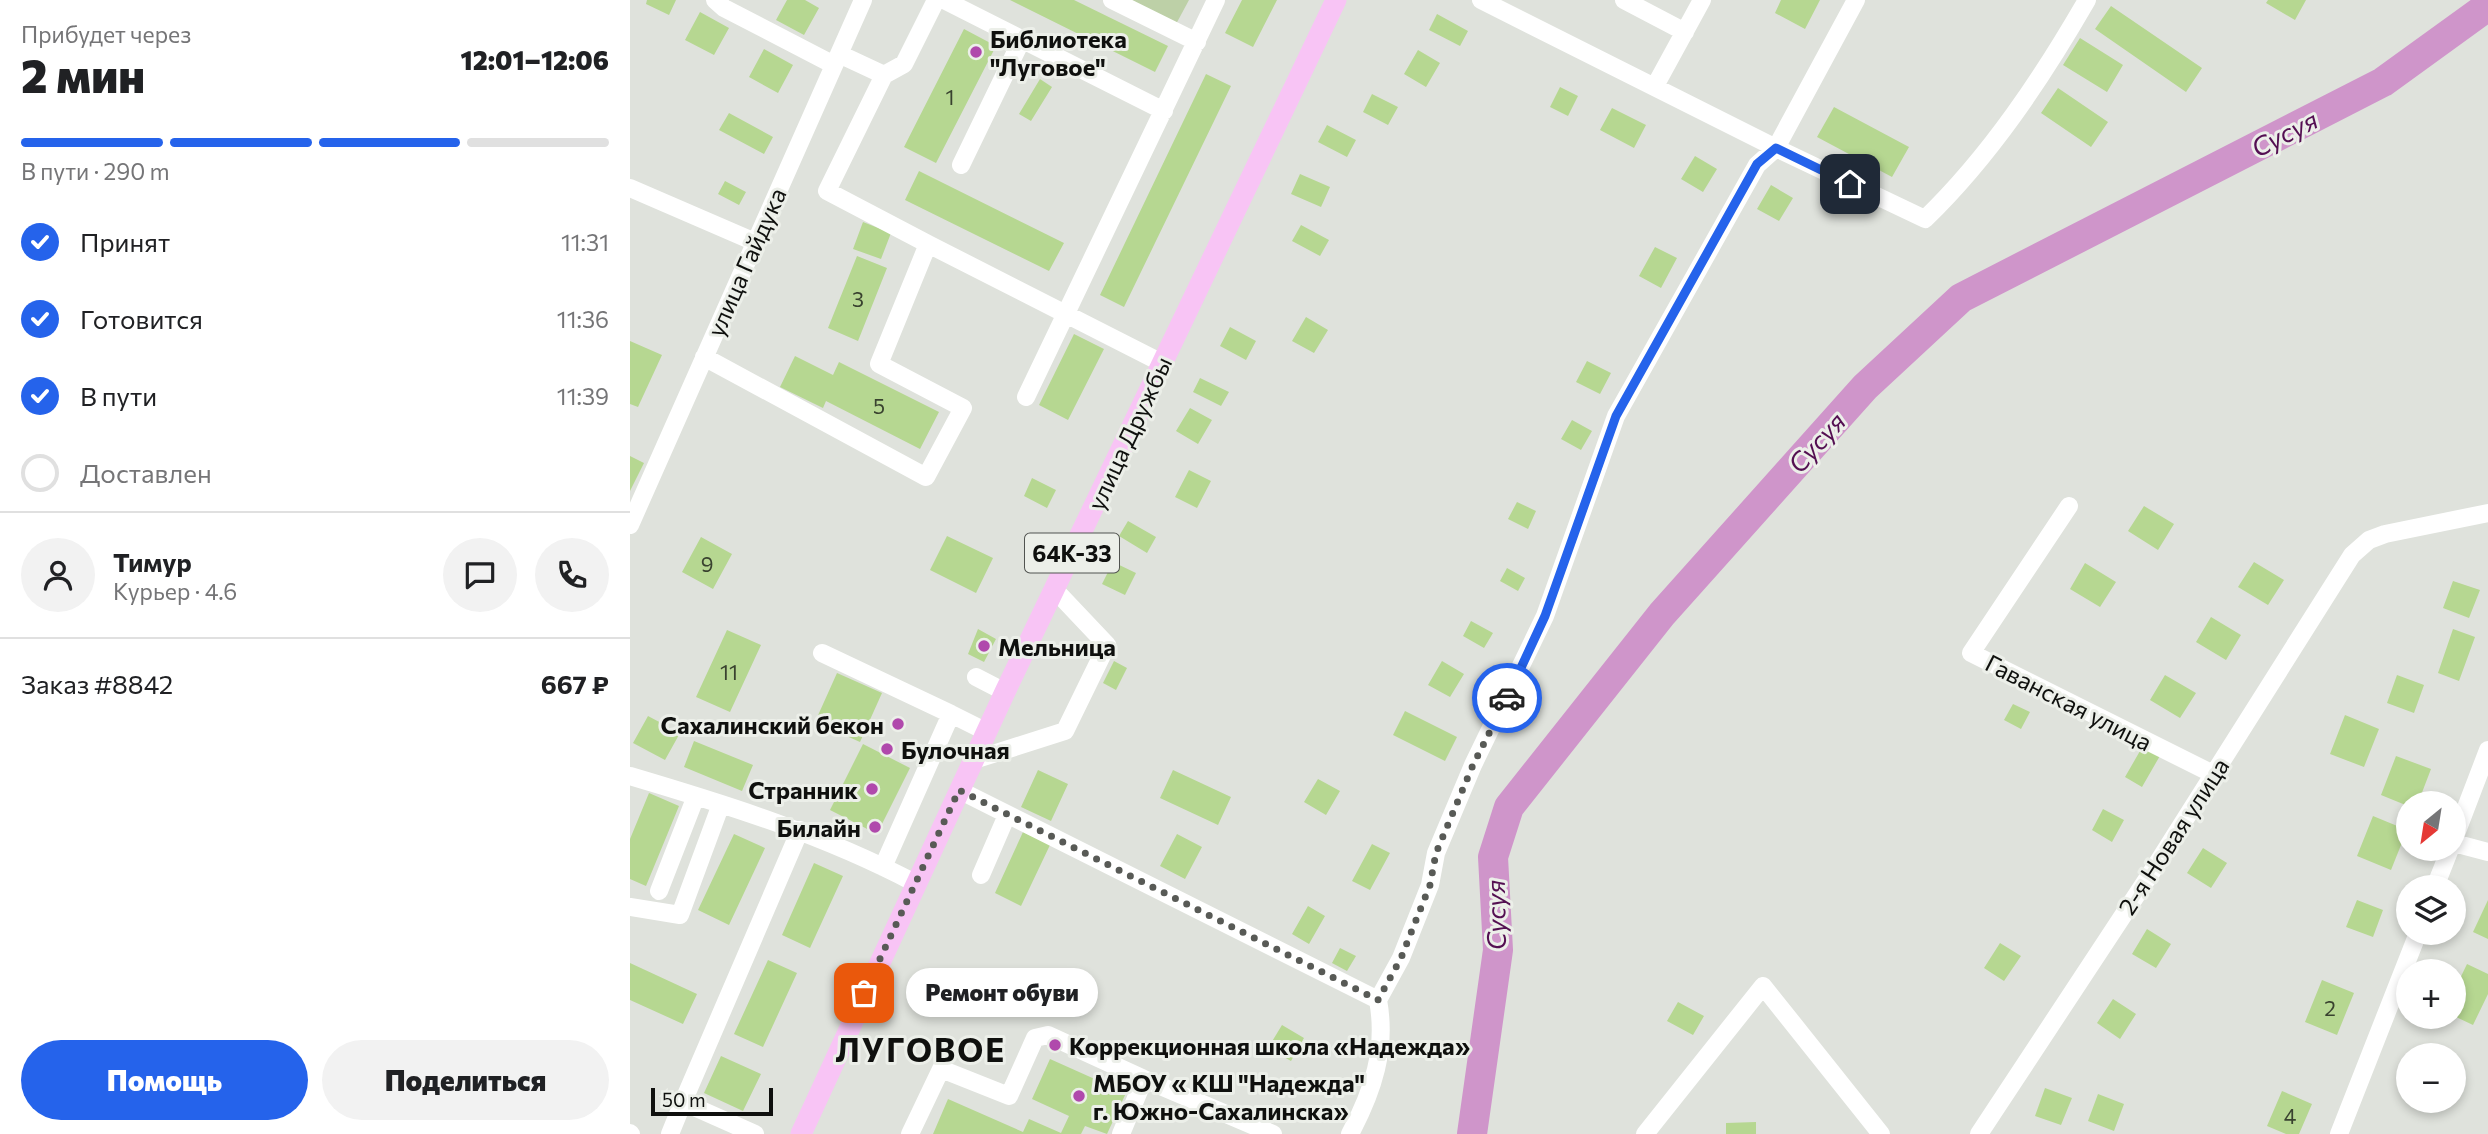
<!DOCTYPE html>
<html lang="ru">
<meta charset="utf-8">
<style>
:root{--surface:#fff;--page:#f2f2f2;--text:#202124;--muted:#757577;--line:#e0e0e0;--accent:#2563eb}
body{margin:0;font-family:Commissioner,sans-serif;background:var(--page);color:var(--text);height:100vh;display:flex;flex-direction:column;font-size:26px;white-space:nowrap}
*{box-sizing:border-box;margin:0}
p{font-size:23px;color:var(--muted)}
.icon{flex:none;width:38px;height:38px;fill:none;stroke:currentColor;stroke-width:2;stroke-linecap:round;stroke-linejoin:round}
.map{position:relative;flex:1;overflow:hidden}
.panel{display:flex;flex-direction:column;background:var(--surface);width:630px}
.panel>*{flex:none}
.needle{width:46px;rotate:210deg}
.buttons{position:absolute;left:1766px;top:791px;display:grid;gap:14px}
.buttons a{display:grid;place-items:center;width:70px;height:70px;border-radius:50%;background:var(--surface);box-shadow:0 4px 10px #0003;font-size:35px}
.scale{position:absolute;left:21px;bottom:18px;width:122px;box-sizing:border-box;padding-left:7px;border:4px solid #0f100e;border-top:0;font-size:19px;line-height:24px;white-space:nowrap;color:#0f100e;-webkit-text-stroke:5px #ecefe9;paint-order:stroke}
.pin{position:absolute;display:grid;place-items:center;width:60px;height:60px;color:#fff;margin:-30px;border-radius:14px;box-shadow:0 4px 10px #0006}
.courier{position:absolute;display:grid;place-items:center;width:70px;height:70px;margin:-35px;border:5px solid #2563eb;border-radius:50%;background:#fff;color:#222;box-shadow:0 2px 9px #0007}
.bubble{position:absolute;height:49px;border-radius:24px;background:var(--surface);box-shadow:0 4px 10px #0003;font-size:23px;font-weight:800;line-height:49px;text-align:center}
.overview em{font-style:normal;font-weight:800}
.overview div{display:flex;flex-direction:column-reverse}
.overview{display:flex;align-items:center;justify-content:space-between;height:119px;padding:0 21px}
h1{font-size:46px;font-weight:800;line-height:52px}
.bar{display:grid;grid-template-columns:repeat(4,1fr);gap:10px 7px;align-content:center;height:84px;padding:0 21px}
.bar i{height:9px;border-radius:5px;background:var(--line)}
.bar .selected{background:var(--accent)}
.bar p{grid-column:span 4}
.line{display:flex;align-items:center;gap:18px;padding:0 21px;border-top:2px solid var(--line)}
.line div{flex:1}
.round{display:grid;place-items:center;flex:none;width:74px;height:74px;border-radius:37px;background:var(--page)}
ol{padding:0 21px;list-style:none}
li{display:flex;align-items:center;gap:21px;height:77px}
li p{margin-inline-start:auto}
li .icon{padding:7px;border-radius:50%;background:var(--accent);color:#fff;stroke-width:4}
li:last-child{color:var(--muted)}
li i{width:38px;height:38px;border:4px solid var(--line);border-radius:50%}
.action{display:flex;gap:14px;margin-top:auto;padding:14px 21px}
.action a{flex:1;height:80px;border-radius:42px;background:var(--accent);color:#fff;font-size:28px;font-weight:800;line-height:80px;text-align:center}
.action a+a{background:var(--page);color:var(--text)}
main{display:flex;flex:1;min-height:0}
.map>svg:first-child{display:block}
.green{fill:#bdd0a7}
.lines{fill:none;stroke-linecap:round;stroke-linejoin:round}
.river{stroke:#cf95ca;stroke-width:30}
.building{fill:#b6d791}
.minor{stroke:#fff;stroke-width:18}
.major{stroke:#f8c4f5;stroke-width:21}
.done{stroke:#585a56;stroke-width:7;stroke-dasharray:0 12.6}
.route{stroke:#2563eb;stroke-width:9}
.poi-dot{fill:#b049ac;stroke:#ecefe9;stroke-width:2.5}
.labels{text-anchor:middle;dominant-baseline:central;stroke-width:6;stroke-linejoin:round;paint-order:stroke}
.number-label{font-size:21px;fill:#39422f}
.shield{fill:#ecefe9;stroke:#515350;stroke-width:2}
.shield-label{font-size:23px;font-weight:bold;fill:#0f100e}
.poi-label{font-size:24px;font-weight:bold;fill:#0f100e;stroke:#ecefe9;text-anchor:start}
.street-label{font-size:24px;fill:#0f100e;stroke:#ecefe9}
.water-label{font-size:26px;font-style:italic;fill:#540f52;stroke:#ecefe9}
.district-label{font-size:32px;font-weight:bold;letter-spacing:2px;fill:#0f100e;stroke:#ecefe9}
</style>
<main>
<section class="panel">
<div class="overview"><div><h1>2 мин</h1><p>Прибудет через</p></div><em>12:01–12:06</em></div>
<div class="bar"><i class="selected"></i><i class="selected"></i><i class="selected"></i><i></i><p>В пути · 290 m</p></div>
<ol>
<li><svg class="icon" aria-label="check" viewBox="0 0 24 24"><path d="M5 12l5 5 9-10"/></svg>Принят<p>11:31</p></li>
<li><svg class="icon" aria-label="check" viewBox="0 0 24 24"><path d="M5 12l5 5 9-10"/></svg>Готовится<p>11:36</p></li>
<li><svg class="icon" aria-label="check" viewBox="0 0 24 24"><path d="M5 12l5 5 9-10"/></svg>В пути<p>11:39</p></li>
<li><i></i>Доставлен</li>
</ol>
<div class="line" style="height:126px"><a class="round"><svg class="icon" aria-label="person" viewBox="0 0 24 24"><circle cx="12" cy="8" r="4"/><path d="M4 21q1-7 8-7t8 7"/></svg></a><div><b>Тимур</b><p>Курьер · 4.6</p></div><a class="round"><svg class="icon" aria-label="chat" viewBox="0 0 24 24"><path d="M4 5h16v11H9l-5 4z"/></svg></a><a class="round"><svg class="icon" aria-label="phone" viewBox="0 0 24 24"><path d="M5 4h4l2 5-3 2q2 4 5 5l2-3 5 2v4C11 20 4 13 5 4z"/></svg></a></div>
<div class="line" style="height:91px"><div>Заказ #8842</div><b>667 ₽</b></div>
<div class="action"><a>Помощь</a><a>Поделиться</a></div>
</section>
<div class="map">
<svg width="1858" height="1134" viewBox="0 0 1858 1134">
<rect width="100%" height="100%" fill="#dfe2dc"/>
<path class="green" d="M 495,0 L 559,0 L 545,26 Z"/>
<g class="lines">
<path class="river" d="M 842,1134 L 868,950 L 863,857 L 879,807 L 1032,614 L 1235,387 L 1331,298 L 1753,82 L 1858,6"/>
</g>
<path class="building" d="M 17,0 L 46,0 L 39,15 L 16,4 Z
M 157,0 L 175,0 L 189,8 L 174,35 L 146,20 Z
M 380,0 L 444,0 L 538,46 L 525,72 Z
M 612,0 L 647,0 L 623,47 L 595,33 Z
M 1151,0 L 1190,0 L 1175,29 L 1145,13 Z
M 1638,0 L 1676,0 L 1665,20 L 1636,3 Z
M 1481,6 L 1572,68 L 1556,92 L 1465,29 Z
M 70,12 L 99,28 L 84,55 L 55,40 Z
M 807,14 L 838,31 L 830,46 L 799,30 Z
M 334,29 L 366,46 L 306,163 L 274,147 Z
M 1450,38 L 1493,65 L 1477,92 L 1433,65 Z
M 134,49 L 163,65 L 148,93 L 119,77 Z
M 788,50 L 810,63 L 796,87 L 774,74 Z
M 576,74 L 601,86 L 494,307 L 470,295 Z
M 410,79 L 422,87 L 401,121 L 389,114 Z
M 930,87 L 948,96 L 938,116 L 920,107 Z
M 1428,88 L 1478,122 L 1461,147 L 1411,113 Z
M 742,94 L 768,107 L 758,125 L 733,112 Z
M 1204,107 L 1279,147 L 1262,177 L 1187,137 Z
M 982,108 L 1016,125 L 1004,148 L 970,130 Z
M 99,113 L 143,137 L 134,154 L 89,130 Z
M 697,125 L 726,140 L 717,157 L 688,142 Z
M 1065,156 L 1087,169 L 1073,192 L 1051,179 Z
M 289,171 L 434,243 L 419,271 L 275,200 Z
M 670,174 L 700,187 L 691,207 L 661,194 Z
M 95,181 L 116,192 L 109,205 L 88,194 Z
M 1141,185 L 1163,198 L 1149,221 L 1127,209 Z
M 233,222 L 261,233 L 251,259 L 223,249 Z
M 671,225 L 699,240 L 690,256 L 662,241 Z
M 1025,247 L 1047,258 L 1031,288 L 1009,276 Z
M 227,256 L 257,268 L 228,341 L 198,328 Z
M 676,317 L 698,330 L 684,353 L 662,341 Z
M 600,327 L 626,341 L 616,360 L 590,346 Z
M 444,334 L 474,349 L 438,420 L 409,405 Z
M 0,341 L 32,355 L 8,407 L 0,404 Z
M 165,356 L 203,375 L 209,362 L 309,412 L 290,449 L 196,401 L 193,408 L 150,387 Z
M 957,361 L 981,373 L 970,394 L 946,382 Z
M 570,378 L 599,392 L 591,406 L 563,392 Z
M 560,408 L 582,420 L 568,444 L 546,431 Z
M 942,420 L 962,431 L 951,450 L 931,439 Z
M 0,456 L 14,463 L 0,491 Z
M 559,470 L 581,481 L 567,508 L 545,497 Z
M 402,478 L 426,490 L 417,508 L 394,496 Z
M 887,502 L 906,511 L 898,529 L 878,519 Z
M 1514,506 L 1544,524 L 1528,550 L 1498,531 Z
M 498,521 L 526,537 L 517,553 L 489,536 Z
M 317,536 L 363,558 L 346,593 L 300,570 Z
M 71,537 L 102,554 L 83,589 L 52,572 Z
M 483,562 L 506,573 L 495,595 L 472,584 Z
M 1624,562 L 1654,580 L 1638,605 L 1608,587 Z
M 1455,563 L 1486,582 L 1470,607 L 1440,589 Z
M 877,568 L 895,578 L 888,591 L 870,581 Z
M 1823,581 L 1850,590 L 1839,618 L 1813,608 Z
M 1581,617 L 1611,635 L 1596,660 L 1566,642 Z
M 841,621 L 863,633 L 854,648 L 833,636 Z
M 348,629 L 366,639 L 354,662 L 338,654 Z
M 1823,629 L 1845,637 L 1829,681 L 1808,673 Z
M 97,630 L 131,645 L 100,712 L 66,697 Z
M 484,661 L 497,668 L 486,690 L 473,683 Z
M 812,661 L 834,674 L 820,697 L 798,685 Z
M 207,673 L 252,693 L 230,742 L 185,722 Z
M 1535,675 L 1566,693 L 1550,718 L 1520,700 Z
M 1767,675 L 1794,685 L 1784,713 L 1757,703 Z
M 1383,704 L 1400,712 L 1391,729 L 1374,720 Z
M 775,711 L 827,737 L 815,761 L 763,735 Z
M 1715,715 L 1749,729 L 1734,767 L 1700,754 Z
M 18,716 L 50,733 L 35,760 L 3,743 Z
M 64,741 L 123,765 L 112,791 L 54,767 Z
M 233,744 L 280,768 L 247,834 L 200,810 Z
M 1514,744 L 1531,754 L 1512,787 L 1495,777 Z
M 1766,756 L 1801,769 L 1788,803 L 1778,803 L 1778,806 L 1751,795 Z
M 408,770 L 438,784 L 421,821 L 391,807 Z
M 543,770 L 601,797 L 588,825 L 530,798 Z
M 688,779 L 710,791 L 696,815 L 674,802 Z
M 19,793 L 49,806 L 16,886 L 0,879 L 0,839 Z
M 1473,809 L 1494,820 L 1482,842 L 1462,830 Z
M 1743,816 L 1777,830 L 1761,870 L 1727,856 Z
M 393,832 L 420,845 L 391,906 L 365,893 Z
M 104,834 L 135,848 L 99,925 L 68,910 Z
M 547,834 L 572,847 L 555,879 L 530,866 Z
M 742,844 L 760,853 L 740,890 L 722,881 Z
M 1573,848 L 1597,863 L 1581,888 L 1557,873 Z
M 184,863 L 213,876 L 180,948 L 152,935 Z
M 1727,900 L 1753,910 L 1743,937 L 1716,927 Z
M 1858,900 L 1858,939 L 1843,932 Z
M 678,906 L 695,916 L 679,944 L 662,934 Z
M 1517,929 L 1541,944 L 1526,968 L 1502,954 Z
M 1370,943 L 1391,956 L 1374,981 L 1354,968 Z
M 710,948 L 726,956 L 717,971 L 702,963 Z
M 138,960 L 167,973 L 133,1047 L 104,1034 Z
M 0,963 L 67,994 L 53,1024 L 0,1000 Z
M 1837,964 L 1858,974 L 1858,994 L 1843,1025 L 1824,1016 L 1824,991 Z
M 1692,980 L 1724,993 L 1707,1035 L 1675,1022 Z
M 1483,999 L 1506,1014 L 1490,1039 L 1467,1023 Z
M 1048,1002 L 1074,1016 L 1063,1035 L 1037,1021 Z
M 652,1025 L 674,1038 L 661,1061 L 638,1048 Z
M 1800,1046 L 1821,1055 L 1796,1055 Z
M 91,1056 L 131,1074 L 113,1111 L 74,1093 Z
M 1824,1056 L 1831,1060 L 1824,1078 Z
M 420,1059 L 496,1093 L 477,1134 L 455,1126 L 451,1134 L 303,1134 L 318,1099 L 393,1132 L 399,1119 L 431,1133 L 439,1116 L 402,1099 Z
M 1415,1088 L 1442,1098 L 1431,1125 L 1405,1116 Z
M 1652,1091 L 1682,1104 L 1669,1134 L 1656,1134 L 1637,1126 Z
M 1468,1094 L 1494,1104 L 1484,1131 L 1458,1121 Z
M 1126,1122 L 1126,1134 L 1096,1134 L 1096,1123 Z"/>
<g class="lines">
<path class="minor" d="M 85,0 L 94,8 L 204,65
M 314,0 L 534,111
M 482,0 L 567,42
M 851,0 L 1146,148 L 1295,219 C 1360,156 1412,78 1457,0
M 994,0 L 1055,32
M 209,54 L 254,75 L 197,191 L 298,244
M 254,75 L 274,64 L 306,0
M 1025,86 L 1072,0
M 331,165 L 392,39
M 0,188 L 125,242
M 74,357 L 296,477 L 333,408 L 249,364 L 298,244 L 532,363
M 396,397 L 586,0
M 1439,506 L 1341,653 L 1583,774
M 0,525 L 233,0
M 192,653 L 321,714
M 346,677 L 375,692
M 344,760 L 435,731 L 477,645 L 424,589
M 0,776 C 98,805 194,835 285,883
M 329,790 L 748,1000
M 1824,839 L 1858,750
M 1824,843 L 1858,852
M 253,867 L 321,714 L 357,732
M 351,875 L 377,815
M 1805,887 L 1820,849
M 29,891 L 66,796
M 0,907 L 50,915 L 91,804
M 748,1000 L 771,958 L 800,885 L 806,853 L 843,765 L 915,616 L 986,416 L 1127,165 L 1146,148 L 1226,0
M 0,1133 L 1,1134
M 40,1134 L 53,1102
M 125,1134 L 53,1102 L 170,830
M 280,1134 L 311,1069 L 379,1096 L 405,1038 L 418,1035 L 514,1079 L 643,1134
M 491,1134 L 514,1079
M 720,1134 C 743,1091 757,1049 748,1000
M 1015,1134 L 1133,986 L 1251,1134
M 1349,1134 L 1523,870 L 1722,555 L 1739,540 L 1755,534 L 1858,513
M 1709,1134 L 1788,933"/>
<path class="major" d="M 171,1134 L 375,692 L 706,0"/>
</g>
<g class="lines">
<path class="done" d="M 234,993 L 329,790 L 748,1000 L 771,958 L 800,885 L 806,853 L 843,765 L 877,698"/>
<path class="route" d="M 877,698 L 915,616 L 986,416 L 1127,164 L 1146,148 L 1220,184"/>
</g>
<g class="poi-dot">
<circle cx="346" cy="52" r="7"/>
<circle cx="354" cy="646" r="7"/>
<circle cx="268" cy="724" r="7"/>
<circle cx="257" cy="749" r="7"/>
<circle cx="242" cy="789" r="7"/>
<circle cx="245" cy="827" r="7"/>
<circle cx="425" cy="1045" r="7"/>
<circle cx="449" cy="1096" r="7"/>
</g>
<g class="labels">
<g class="number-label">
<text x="320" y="96">1</text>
<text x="228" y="298">3</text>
<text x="249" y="405">5</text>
<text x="77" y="563">9</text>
<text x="99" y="671">11</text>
<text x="1700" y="1007">2</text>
<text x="1660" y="1115">4</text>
</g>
<rect class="shield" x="395" y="533.5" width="94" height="39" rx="5"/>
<g class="shield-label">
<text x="442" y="553">64К-33</text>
</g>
<g class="poi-label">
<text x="360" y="38">Библиотека<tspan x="360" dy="28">"Луговое"</tspan></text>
<text x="368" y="646">Мельница</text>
<text x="254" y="724" text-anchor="end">Сахалинский бекон</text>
<text x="271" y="749">Булочная</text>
<text x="228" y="789" text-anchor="end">Странник</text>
<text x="231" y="827" text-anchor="end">Билайн</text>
<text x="439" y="1045">Коррекционная школа «Надежда»</text>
<text x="463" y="1082">МБОУ « КШ "Надежда"<tspan x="463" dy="28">г. Южно-Сахалинска»</tspan></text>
</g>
<g class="street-label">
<text transform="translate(116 262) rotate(-66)">улица Гайдука</text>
<text transform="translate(499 433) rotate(-65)">улица Дружбы</text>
<text transform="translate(1439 702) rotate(27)">Гаванская улица</text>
<text transform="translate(1543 836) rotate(-57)">2-я Новая улица</text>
</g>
<g class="water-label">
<text transform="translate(1654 133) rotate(-27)">Сусуя</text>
<text transform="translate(1186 442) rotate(-48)">Сусуя</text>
<text transform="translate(865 915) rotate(-91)">Сусуя</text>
</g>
<g class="district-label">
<text x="291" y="1049">ЛУГОВОЕ</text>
</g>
</g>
</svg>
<div class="buttons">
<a><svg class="needle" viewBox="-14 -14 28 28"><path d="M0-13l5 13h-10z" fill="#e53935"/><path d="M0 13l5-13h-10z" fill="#757577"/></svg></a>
<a><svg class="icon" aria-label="layers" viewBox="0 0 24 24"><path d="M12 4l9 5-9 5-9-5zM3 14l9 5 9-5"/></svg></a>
<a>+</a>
<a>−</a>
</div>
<div class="scale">50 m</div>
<div class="pin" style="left:234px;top:993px;background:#ea580c"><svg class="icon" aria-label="bag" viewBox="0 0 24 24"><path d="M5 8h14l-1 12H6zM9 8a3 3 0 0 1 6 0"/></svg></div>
<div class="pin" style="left:1220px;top:184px;background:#1f2937"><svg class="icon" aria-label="home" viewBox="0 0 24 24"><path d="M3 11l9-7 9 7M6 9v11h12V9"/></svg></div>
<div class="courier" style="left:877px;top:698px"><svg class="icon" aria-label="car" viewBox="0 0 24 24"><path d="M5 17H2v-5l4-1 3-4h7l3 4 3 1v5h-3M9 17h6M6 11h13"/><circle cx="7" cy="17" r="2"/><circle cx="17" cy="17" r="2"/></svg></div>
<div class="bubble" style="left:276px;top:968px;width:192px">Ремонт обуви</div>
</div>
</main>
